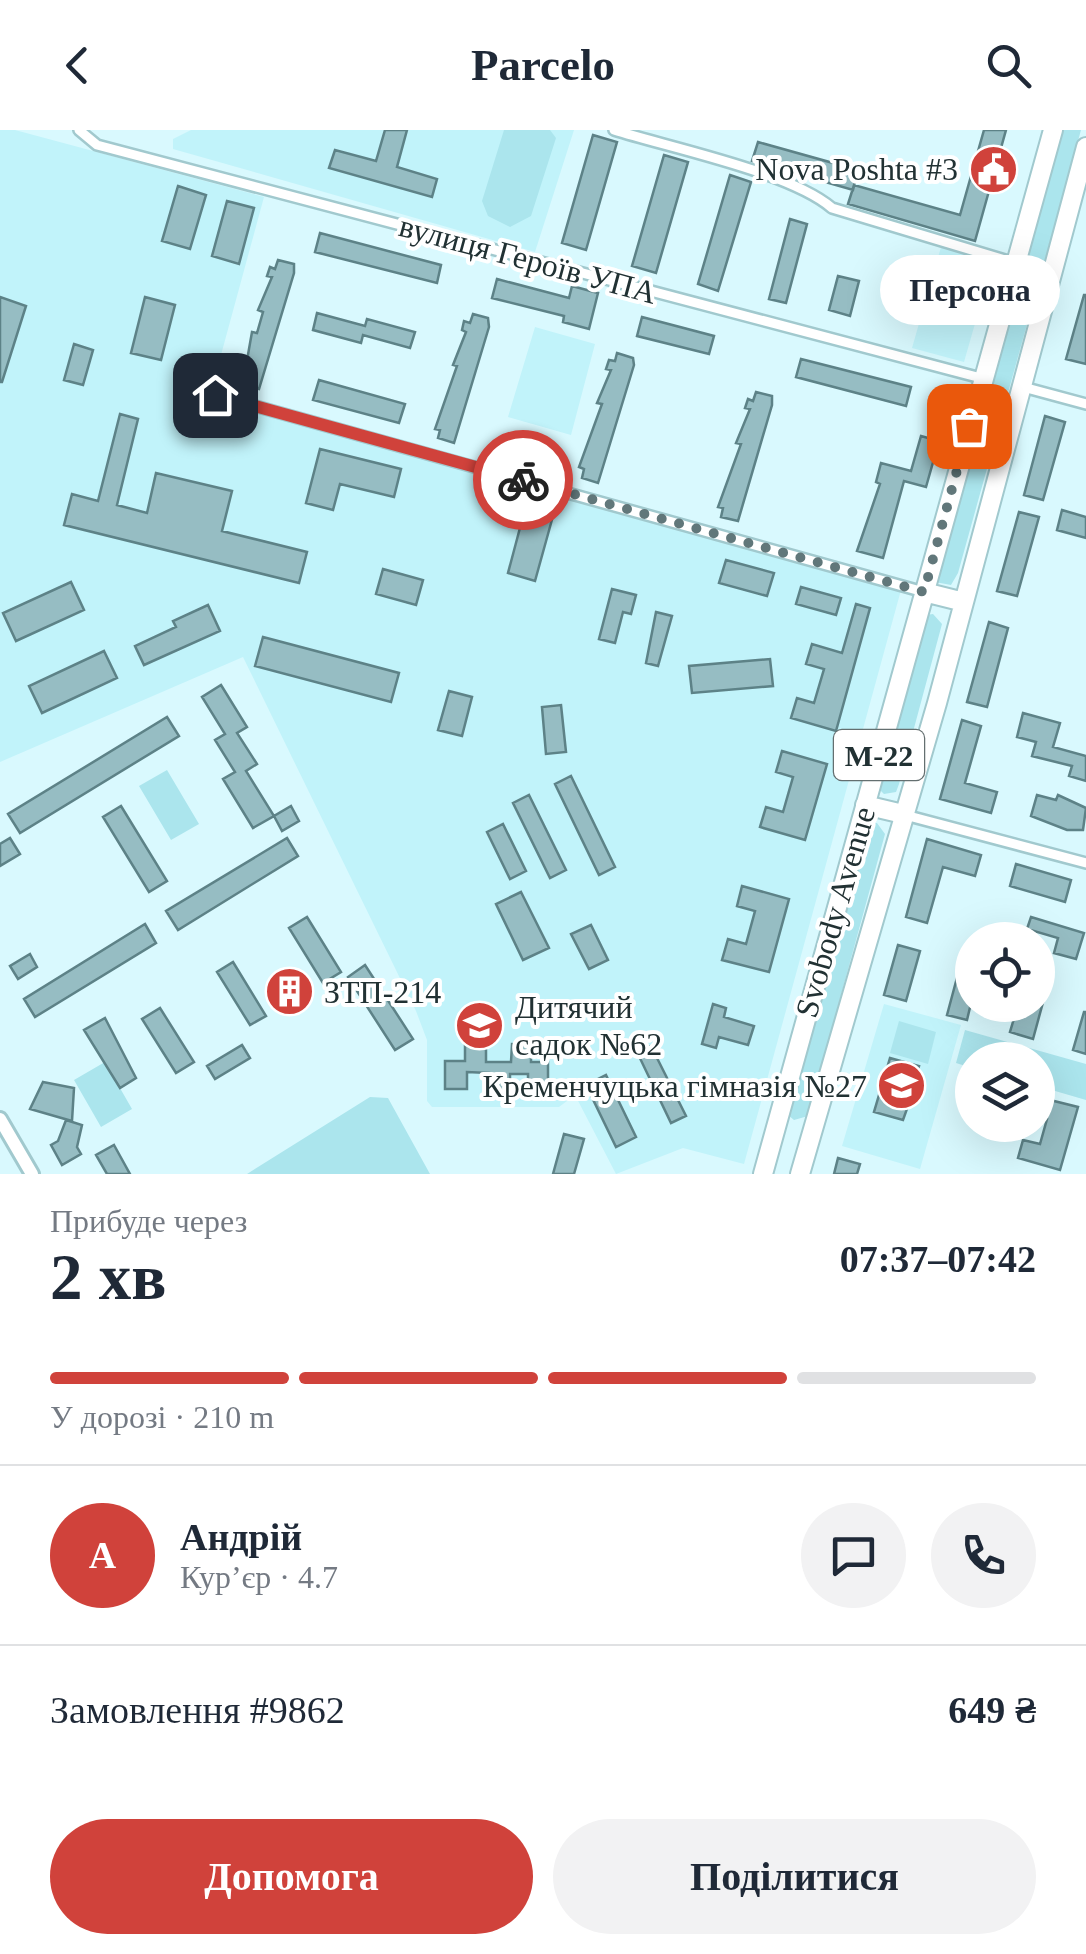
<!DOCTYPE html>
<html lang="uk">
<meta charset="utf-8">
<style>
:root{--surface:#fff;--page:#f2f2f3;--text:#1f2937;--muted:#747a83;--line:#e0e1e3;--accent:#d0423b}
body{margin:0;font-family:Georgia,serif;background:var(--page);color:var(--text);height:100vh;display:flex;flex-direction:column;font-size:38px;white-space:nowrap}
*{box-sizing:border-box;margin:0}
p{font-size:32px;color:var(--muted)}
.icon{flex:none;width:55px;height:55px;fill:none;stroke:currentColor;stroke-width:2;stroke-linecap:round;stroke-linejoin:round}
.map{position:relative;height:1044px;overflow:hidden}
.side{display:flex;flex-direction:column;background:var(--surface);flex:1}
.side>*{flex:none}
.fabs{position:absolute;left:955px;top:792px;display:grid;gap:20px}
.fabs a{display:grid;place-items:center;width:100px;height:100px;border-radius:50%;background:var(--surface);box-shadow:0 10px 40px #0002;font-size:50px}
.pin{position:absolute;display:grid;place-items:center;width:85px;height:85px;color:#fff;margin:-42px;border-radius:20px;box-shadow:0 5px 15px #0006}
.courier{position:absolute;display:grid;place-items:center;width:100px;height:100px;margin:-50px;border:8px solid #d0423b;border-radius:50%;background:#fff;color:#222;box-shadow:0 2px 12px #0007}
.bubble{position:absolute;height:70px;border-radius:35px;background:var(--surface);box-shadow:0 10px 40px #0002;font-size:32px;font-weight:800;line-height:70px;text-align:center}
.head em{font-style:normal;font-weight:800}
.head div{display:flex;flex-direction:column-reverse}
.head{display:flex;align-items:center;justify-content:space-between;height:170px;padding:0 50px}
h1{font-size:65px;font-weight:800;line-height:75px}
.bar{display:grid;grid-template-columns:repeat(4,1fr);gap:15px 10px;align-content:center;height:120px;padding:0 50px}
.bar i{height:12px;border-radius:8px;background:var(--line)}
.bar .selected{background:var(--accent)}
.bar p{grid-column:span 4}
.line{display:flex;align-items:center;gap:25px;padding:0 50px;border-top:2px solid var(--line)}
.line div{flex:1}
.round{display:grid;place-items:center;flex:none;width:105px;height:105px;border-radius:52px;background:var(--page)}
.primary-button{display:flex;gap:20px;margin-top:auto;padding:20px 50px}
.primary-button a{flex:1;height:115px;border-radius:60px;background:var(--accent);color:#fff;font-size:40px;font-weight:800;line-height:115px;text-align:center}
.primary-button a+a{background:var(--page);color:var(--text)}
header{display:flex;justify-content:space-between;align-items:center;height:130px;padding:0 50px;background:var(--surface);font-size:45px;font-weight:800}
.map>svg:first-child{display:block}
.built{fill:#c1f3fa}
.green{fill:#abe5ed}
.building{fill:#96bdc3;stroke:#5d8287;stroke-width:2.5}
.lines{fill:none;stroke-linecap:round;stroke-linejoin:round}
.street-casing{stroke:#a1c9ce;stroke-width:14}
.secondary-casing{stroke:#a1c9ce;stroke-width:18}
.highway-casing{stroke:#a1c9ce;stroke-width:22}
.street{stroke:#fff;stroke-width:9}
.secondary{stroke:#fff;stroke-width:12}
.highway{stroke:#fff;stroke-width:18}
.done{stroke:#61777a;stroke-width:10;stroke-dasharray:0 18}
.route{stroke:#d0423b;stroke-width:12}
.labels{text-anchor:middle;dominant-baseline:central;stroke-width:8;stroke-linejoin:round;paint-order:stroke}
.shield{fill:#fff;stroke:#646f70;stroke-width:2.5}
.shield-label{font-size:30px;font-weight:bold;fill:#213133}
.poi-label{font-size:32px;fill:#213133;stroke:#fff;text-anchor:end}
.street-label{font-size:32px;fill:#213133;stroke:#fff}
</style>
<header><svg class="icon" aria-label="back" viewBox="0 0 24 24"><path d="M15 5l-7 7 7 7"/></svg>Parcelo<svg class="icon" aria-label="search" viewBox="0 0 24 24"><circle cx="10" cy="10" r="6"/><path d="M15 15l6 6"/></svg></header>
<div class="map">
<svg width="1086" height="1044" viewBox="0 0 1086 1044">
<rect width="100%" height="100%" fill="#d9f9fe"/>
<path class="built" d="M 0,0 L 15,0 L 264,67 L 212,258 L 901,460 L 744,1034 L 683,1018 L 616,1044 L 575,965 L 559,977 L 432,977 L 427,971 L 427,910 L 416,881 L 243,527 L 0,632 Z
M 191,0 L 574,0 L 535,122 L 173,19 L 173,9 Z
M 941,117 L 993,131 L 964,232 L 912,218 Z
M 535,197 L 595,214 L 571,305 L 508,287 Z
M 884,874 L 961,895 L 920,1039 L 842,1016 Z"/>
<path class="green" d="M 504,0 L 550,0 L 556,8 L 531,86 L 510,97 L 488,86 L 482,71 Z
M 1059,0 L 1081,0 L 958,443 L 951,455 L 935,452 Z
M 933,484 L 942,494 L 899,654 L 896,662 L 884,664 L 878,658 L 926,485 Z
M 167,640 L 199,694 L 171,710 L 139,656 Z
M 877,693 L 885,704 L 808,986 L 794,990 L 788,985 L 869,694 Z
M 899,891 L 936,902 L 928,934 L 890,923 Z
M 965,900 L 1086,934 L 1086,970 L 1038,956 L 1038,930 L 972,930 L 972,938 L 956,933 Z
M 105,932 L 132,979 L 101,997 L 74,950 Z
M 370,967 L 388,968 L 430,1044 L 247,1044 Z"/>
<path class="building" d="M 385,0 L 407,0 L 397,37 L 437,49 L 432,67 L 329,38 L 335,20 L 376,31 Z
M 984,0 L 1006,0 L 975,111 L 848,74 L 854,55 L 960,85 Z
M 593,5 L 617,12 L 586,120 L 562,113 Z
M 758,12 L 858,40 L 853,60 L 752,31 Z
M 664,25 L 688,32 L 656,143 L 632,136 Z
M 730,45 L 751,52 L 718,161 L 698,154 Z
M 178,56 L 206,65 L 190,119 L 162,111 Z
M 227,71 L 254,78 L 239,134 L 212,126 Z
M 790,89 L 807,94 L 786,173 L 769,169 Z
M 320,103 L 441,135 L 437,153 L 315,122 Z
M 278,130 L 294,134 L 294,143 L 259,259 L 243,255 L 245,246 L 240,244 L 243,235 L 246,236 L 252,202 L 257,203 L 263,182 L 258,180 L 272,147 L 267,146 L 270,137 L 275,139 Z
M 838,146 L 859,151 L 850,186 L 829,180 Z
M 497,149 L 569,168 L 572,156 L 598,163 L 589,199 L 563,192 L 564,186 L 492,168 Z
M 1084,165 L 1086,165 L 1086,234 L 1066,229 Z
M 0,167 L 26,176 L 2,252 L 0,252 Z
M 145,167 L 175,175 L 161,230 L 131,223 Z
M 317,183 L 365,196 L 367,189 L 415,202 L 410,218 L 363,205 L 361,213 L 313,200 Z
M 473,184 L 488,188 L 489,197 L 454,313 L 438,308 L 440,300 L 435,299 L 457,236 L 453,235 L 466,202 L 462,200 L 464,191 L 470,193 Z
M 642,187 L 714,206 L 709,224 L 637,206 Z
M 74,214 L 93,220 L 83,255 L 64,250 Z
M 617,223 L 633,228 L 634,235 L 598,353 L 582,348 L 584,339 L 579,337 L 602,274 L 597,273 L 611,240 L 606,239 L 609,230 L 615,231 Z
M 801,229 L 911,257 L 906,276 L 796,247 Z
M 319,250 L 405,274 L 399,293 L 313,270 Z
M 756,262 L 772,266 L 772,275 L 738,391 L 721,387 L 723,378 L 718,377 L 741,314 L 736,313 L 750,279 L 745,278 L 748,269 L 753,271 Z
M 938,269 L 949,272 L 943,294 L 932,291 Z
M 120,284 L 138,289 L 117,375 L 147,383 L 156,343 L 232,361 L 222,401 L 307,422 L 299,453 L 64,395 L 72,364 L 98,371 Z
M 1045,286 L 1065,292 L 1043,370 L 1024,365 Z
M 921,306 L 939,311 L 926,357 L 904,351 L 883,428 L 857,421 L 880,354 L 876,352 L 881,333 L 911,341 Z
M 520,307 L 555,317 L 550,335 L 515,326 Z
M 320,319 L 401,339 L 394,367 L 340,354 L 333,380 L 306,373 Z
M 525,379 L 553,386 L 535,451 L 508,443 Z
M 1062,380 L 1086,387 L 1086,408 L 1057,400 Z
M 1019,382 L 1039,387 L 1017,466 L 997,461 Z
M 726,430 L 774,443 L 767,466 L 719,453 Z
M 383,439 L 423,450 L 416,475 L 376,464 Z
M 71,452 L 84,480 L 16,511 L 3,483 Z
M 801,457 L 841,468 L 836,485 L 796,474 Z
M 612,459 L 636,465 L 631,484 L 623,482 L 615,513 L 599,509 Z
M 856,474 L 870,478 L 836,601 L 791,588 L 797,568 L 814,573 L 824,539 L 806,534 L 812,514 L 842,523 Z
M 208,475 L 220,501 L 144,535 L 135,516 L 176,497 L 173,491 Z
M 656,482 L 672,486 L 658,536 L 646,533 Z
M 989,492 L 1008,498 L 987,577 L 967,572 Z
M 263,507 L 399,543 L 391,572 L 255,536 Z
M 104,521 L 117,548 L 42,583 L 29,556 Z
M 770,529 L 773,556 L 692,563 L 689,536 Z
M 221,555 L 247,597 L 237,603 L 257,634 L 246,641 L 274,686 L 253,698 L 223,649 L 235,642 L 215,610 L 225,604 L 202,567 Z
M 449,561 L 472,567 L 462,606 L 438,600 Z
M 561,575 L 566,622 L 546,624 L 542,577 Z
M 1023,583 L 1060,593 L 1053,617 L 1086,626 L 1086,651 L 1069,646 L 1072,636 L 1032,626 L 1036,612 L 1017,607 Z
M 167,587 L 179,606 L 20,703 L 8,684 Z
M 962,590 L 981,596 L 965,653 L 997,662 L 991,683 L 940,669 Z
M 782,621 L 827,634 L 805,710 L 760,697 L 766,677 L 783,682 L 793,647 L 776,642 Z
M 571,646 L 615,737 L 599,745 L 555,654 Z
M 529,665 L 566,740 L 550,748 L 513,673 Z
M 1037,665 L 1056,670 L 1058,665 L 1086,678 L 1083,700 L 1067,700 L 1031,686 Z
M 121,676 L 167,751 L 149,762 L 103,687 Z
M 291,676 L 299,691 L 282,701 L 274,686 Z
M 503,694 L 526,741 L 510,749 L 487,702 Z
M 10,708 L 20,724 L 0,736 L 0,714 Z
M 287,708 L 298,726 L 178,800 L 166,781 Z
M 927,709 L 981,725 L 975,746 L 943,737 L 927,793 L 906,787 Z
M 1016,734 L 1071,750 L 1065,772 L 1010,756 Z
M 742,756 L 789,769 L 769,842 L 722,830 L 728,809 L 746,814 L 755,781 L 737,776 Z
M 521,762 L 549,818 L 523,830 L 496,774 Z
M 307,787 L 341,842 L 323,853 L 289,798 Z
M 1031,787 L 1084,803 L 1076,829 L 1054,823 L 1058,808 L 1027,799 Z
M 145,794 L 156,813 L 35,887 L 24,869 Z
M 591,795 L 608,830 L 589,839 L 571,804 Z
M 898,815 L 920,821 L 906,871 L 884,865 Z
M 30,824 L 37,837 L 18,849 L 10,836 Z
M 962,829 L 972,832 L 972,869 L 967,890 L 947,885 Z
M 233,832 L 266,886 L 250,895 L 217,842 Z
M 365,835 L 413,909 L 395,920 L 348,847 Z
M 1038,851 L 1048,854 L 1033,909 L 1010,902 L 1018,875 L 1038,875 Z
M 713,874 L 726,878 L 724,887 L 754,896 L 748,915 L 719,907 L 716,918 L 702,914 Z
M 160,878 L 194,932 L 176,943 L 142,889 Z
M 1084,882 L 1086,882 L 1086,924 L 1073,920 Z
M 105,888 L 136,948 L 120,958 L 84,900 Z
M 465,912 L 486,913 L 486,932 L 511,932 L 512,914 L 531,915 L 531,932 L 548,932 L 548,963 L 528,963 L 528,944 L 510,944 L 510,961 L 489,961 L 489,943 L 467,942 L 467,959 L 445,959 L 445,931 L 465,931 Z
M 242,915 L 250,928 L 215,949 L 207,936 Z
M 651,916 L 686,986 L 671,993 L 637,922 Z
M 890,928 L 919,936 L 914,952 L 907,949 L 901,973 L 908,976 L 903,990 L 874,982 Z
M 606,945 L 636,1007 L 616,1017 L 586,955 Z
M 43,952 L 74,958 L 72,991 L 30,979 Z
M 1038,967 L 1078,977 L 1060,1040 L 1018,1028 L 1023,1010 L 1040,1014 L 1047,989 L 1038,986 Z
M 66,990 L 82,995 L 77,1017 L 81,1024 L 62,1035 L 51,1015 L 58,1011 Z
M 564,1004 L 584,1009 L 574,1044 L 553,1044 Z
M 114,1015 L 130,1044 L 107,1044 L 96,1025 Z
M 838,1028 L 860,1034 L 857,1044 L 834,1044 Z"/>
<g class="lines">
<defs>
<path id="street" d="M 79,0 L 97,15 L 981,248
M 614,0 C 671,18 790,42 832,78 L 1015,133
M 1023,257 L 1086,274
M 215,265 L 924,462
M 905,685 L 1086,733"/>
<path id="secondary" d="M 0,989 L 32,1044"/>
<path id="highway" d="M 924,462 L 964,472
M 865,675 L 903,684
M 763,1044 L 1053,0
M 800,1044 L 937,573 L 1086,17"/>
</defs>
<use href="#street" class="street-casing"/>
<use href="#secondary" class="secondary-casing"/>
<use href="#highway" class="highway-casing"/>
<use href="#street" class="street"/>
<use href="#secondary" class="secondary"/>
<use href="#highway" class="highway"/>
</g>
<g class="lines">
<path class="done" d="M 523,350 L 924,462 L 969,296"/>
<path class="route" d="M 215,265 L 523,350"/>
</g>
<defs>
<symbol id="civic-disc" viewBox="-11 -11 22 22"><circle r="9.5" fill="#d0423b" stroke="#fff"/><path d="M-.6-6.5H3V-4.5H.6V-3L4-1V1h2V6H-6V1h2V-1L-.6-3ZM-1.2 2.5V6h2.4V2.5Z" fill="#fff"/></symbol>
<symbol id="building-disc" viewBox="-11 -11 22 22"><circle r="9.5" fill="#d0423b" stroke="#fff"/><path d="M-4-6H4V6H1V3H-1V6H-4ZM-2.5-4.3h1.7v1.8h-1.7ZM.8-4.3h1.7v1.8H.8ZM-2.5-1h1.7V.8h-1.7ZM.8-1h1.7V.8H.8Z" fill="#fff"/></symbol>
<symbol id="school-disc" viewBox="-11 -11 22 22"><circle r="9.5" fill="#d0423b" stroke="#fff"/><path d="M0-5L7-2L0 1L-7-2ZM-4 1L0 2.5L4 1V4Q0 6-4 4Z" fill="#fff"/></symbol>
</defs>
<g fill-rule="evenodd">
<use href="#civic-disc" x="966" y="12" width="55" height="55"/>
<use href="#building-disc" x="262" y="834" width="55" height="55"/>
<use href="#school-disc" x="452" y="868" width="55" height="55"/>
<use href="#school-disc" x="874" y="928" width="55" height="55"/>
</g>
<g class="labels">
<rect class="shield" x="834" y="600" width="90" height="50" rx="8"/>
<g class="shield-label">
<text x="879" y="625">М-22</text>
</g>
<g class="poi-label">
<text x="958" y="39">Nova Poshta #3</text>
<text x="324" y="862" text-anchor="start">ЗТП-214</text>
<text x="515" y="877" text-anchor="start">Дитячий<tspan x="515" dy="37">садок №62</tspan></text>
<text x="867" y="956">Кременчуцька гімназія №27</text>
</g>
<g class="street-label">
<text transform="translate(528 129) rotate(15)">вулиця Героїв УПА</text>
<text transform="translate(835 782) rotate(-74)">Svobody Avenue</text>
</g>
</g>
</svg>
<div class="fabs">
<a><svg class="icon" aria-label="locate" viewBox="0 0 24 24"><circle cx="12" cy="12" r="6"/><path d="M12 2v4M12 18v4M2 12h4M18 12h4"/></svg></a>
<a><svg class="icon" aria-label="layers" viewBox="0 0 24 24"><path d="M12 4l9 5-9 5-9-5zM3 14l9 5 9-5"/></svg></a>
</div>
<div class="pin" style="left:969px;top:296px;background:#ea580c"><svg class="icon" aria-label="bag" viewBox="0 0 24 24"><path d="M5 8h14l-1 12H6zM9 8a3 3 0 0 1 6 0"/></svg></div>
<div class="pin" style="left:215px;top:265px;background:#1f2937"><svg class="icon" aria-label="home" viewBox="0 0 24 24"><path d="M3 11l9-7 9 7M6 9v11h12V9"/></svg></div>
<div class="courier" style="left:523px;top:350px"><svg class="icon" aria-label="bike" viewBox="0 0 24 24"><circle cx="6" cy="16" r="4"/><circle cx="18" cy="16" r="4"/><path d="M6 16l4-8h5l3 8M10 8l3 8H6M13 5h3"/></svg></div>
<div class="bubble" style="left:880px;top:125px;width:180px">Персона</div>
</div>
<section class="side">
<div class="head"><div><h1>2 хв</h1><p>Прибуде через</p></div><em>07:37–07:42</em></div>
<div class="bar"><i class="selected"></i><i class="selected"></i><i class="selected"></i><i></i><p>У дорозі · 210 m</p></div>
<div class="line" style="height:180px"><b class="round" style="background:var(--accent);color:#fff">А</b><div><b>Андрій</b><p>Кур’єр · 4.7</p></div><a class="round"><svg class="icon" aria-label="chat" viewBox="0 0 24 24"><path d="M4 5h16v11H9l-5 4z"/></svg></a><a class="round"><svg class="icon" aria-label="phone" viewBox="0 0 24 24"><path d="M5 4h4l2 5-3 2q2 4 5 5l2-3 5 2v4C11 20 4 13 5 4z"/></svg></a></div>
<div class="line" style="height:130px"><div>Замовлення #9862</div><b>649 ₴</b></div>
<div class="primary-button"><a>Допомога</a><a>Поділитися</a></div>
</section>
